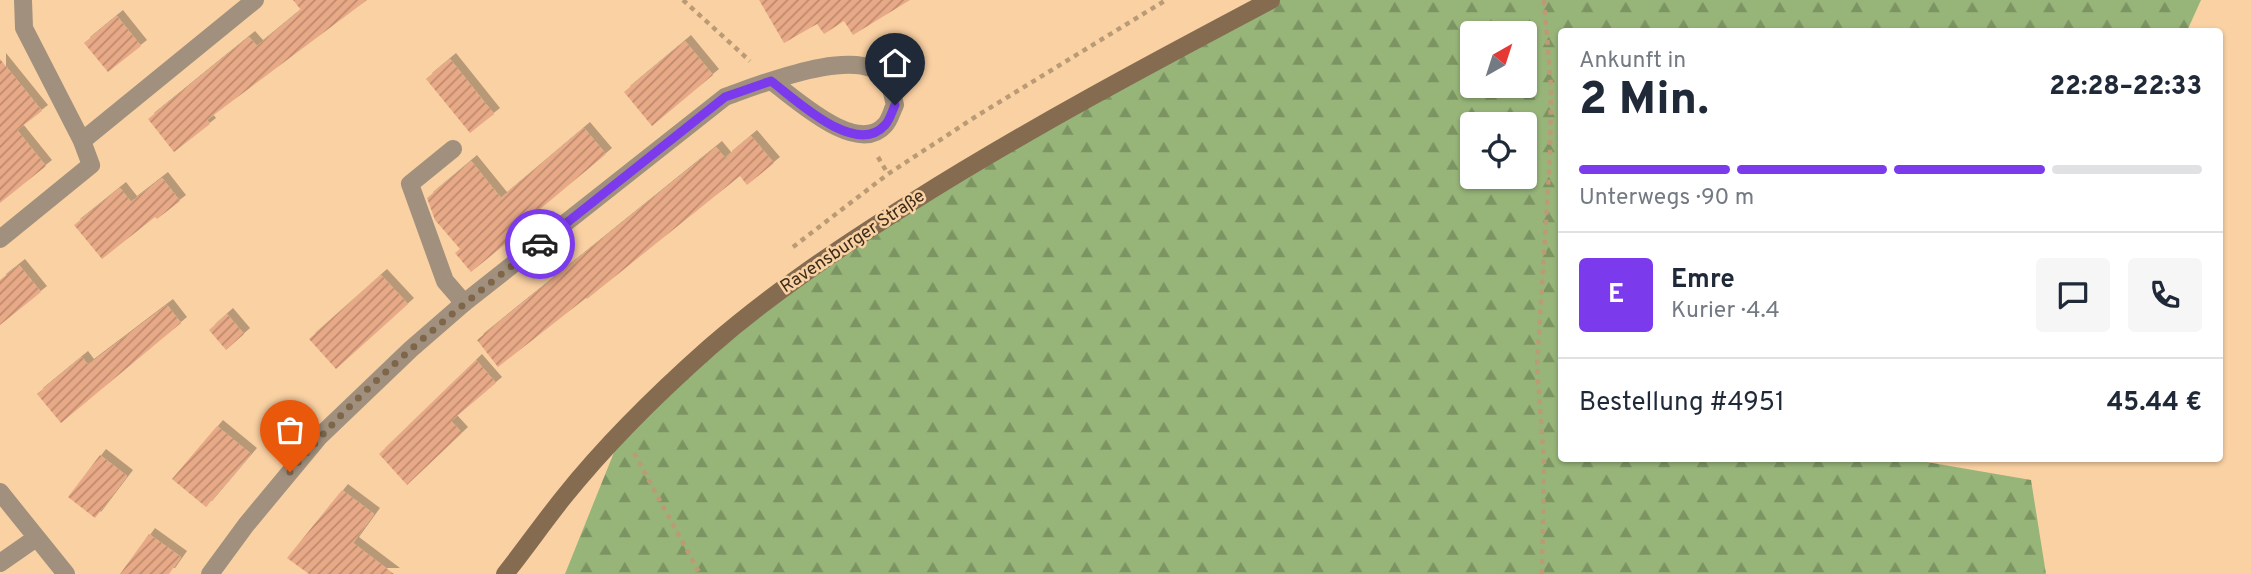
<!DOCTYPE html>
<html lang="de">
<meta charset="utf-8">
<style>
:root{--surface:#fff;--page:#f6f6f7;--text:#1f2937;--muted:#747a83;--line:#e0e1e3;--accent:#7c3aed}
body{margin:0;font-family:Overpass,sans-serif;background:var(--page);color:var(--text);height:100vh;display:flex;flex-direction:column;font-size:26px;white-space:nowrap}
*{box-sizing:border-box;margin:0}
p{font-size:23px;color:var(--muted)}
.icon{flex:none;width:38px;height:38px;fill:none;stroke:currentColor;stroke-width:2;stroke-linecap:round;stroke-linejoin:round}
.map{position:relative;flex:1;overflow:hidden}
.details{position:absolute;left:1558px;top:28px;width:665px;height:434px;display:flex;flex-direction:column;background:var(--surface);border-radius:7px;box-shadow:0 2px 5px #0004}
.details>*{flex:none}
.needle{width:46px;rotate:39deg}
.tools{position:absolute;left:1460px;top:21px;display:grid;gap:14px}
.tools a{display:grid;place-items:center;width:77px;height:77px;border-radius:7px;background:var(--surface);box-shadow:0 2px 5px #0004;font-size:35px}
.pin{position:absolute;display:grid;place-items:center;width:60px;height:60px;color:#fff;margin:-72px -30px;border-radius:50% 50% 50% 0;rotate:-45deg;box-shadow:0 0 7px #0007}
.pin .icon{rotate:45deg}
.courier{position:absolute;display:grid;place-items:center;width:70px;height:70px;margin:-35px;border:5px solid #7c3aed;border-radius:50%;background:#fff;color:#222;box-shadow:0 2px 9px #0007}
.overview em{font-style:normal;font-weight:800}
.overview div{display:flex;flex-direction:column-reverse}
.overview{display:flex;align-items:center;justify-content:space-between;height:119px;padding:0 21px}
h1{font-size:46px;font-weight:800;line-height:52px}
.bar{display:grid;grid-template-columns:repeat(4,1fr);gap:10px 7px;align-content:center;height:84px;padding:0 21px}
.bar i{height:9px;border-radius:5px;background:var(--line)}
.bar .on{background:var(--accent)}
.bar p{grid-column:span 4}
.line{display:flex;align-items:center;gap:18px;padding:0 21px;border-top:2px solid var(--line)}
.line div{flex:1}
.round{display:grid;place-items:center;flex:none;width:74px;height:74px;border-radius:7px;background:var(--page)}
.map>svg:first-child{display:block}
.forest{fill:url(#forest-firs);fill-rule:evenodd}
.building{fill:url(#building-hatch);filter:url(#shadow)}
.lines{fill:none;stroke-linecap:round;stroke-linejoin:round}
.path{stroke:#bb9b76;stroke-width:4.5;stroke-dasharray:5 5;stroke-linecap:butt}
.service{stroke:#a1907d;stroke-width:18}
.minor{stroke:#a1907d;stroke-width:18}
.secondary{stroke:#856c50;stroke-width:18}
.done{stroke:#7e664b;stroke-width:7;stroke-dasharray:0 12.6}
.route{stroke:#7c3aed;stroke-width:9}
.labels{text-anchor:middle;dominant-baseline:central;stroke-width:5;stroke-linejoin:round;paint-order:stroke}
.street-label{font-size:18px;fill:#3c2d1b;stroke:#fad1a3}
</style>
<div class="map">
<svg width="2251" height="574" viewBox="0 0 2251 574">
<defs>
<pattern id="forest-firs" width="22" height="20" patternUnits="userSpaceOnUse" patternTransform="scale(1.75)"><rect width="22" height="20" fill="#97b579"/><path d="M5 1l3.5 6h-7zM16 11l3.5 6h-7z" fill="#7c9462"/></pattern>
<pattern id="building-hatch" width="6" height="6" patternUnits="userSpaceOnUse" patternTransform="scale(1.75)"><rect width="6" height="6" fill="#e8a987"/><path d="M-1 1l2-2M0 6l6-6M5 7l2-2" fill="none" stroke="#bd8a6e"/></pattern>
<filter id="shadow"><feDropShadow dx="6" dy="-6" stdDeviation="0" flood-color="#0004"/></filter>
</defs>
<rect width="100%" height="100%" fill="#fad1a3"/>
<path class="forest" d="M 1271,0 L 2201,0 L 2187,31 L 1561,32 L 1561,458 L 1916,458 L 1915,460 L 2031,480 L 2046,574 L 565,574 L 623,430 L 856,237 ZM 1472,33 L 1524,33 L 1524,86 L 1472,86 ZM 1472,124 L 1524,124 L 1524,177 L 1472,177 Z"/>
<path class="building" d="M 293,0 L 367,0 L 207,120 L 210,124 L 174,152 L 148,119 L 249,37 L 257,46 L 301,10 Z
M 759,0 L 910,0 L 853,35 L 844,21 L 824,34 L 817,24 L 784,43 Z
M 117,16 L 141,46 L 108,72 L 84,43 Z
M 685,41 L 713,75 L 652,126 L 624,92 Z
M 0,59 L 42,111 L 17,130 L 46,166 L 0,203 Z
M 450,59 L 494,114 L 470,133 L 426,79 Z
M 584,128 L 606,154 L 521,225 L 524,229 L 471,272 L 455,253 L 460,249 L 435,220 L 427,198 L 471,161 L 501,198 Z
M 751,136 L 774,163 L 747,185 L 740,176 L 587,299 L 586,298 L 498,367 L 477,340 L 716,147 L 736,171 L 726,157 Z
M 162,178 L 180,201 L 157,219 L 155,217 L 102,259 L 74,225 L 120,188 L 131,202 Z
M 19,265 L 41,292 L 0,325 L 0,280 Z
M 381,275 L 408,304 L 336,369 L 309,339 Z
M 167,305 L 181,323 L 61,423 L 37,394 L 82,357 L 88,365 Z
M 227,314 L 244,334 L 226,350 L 209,330 Z
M 476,360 L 496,383 L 451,421 L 462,433 L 407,485 L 379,454 Z
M 217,426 L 251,454 L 206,507 L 172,479 Z
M 100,455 L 127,476 L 95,518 L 68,497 Z
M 342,490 L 374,514 L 353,543 L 394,574 L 309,574 L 287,558 Z
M 149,534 L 181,557 L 169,574 L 120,574 Z"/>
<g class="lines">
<path class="path" d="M 683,0 L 750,61
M 878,157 L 888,174
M 793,247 L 888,174 L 975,117 L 1166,0
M 634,453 L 700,574
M 1542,574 L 1544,461 L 1537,366 L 1550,156 L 1551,86 L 1544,0"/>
<path class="service" d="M 453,149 L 410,184 L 445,281 L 464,303"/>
<path class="minor" d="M 23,0 L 24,28 L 82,141
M 0,239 L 91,165 L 82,141 L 255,0
M 0,492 L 66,574
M 0,563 L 36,538
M 210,574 L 246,525 L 319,437 L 411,349 L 464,303 L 725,97 C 759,85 867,40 889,83 C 892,90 893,98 895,105 C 892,110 890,120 885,125 C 857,157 795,98 771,81"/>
<path class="secondary" d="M 505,574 C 525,549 543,523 563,498 C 607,443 658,393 710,347 C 773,292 842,246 912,202 C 1028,129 1150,64 1271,0"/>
</g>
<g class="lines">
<path class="done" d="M 290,472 C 362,385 451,313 540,244"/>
<path class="route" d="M 540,244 L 725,97 L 771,81 C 795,99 856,158 885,125 C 890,120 892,111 895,105"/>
</g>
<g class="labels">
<g class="street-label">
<text transform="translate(853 242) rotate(-34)">Ravensburger Straße</text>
</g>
</g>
</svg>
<div class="tools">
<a><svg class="needle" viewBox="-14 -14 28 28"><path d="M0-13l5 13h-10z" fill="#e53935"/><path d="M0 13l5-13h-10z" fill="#747a83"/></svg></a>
<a><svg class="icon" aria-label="locate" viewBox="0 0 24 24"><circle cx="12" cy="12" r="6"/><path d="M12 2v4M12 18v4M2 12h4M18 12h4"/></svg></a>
</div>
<div class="pin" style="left:290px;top:472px;background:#ea580c"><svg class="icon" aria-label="bag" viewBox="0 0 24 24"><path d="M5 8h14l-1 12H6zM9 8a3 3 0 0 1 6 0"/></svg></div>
<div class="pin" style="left:895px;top:105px;background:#1f2937"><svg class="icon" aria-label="home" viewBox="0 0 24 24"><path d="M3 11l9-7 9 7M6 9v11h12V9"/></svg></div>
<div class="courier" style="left:540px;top:244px"><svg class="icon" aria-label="car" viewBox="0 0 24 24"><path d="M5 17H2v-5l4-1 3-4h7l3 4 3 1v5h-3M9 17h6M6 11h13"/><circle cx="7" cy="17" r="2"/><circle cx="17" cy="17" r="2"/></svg></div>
<section class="details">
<div class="overview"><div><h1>2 Min.</h1><p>Ankunft in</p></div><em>22:28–22:33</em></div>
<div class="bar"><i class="on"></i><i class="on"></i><i class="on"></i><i></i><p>Unterwegs · 90 m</p></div>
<div class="line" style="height:126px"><b class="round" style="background:var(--accent);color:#fff">E</b><div><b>Emre</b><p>Kurier · 4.4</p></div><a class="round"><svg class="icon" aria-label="chat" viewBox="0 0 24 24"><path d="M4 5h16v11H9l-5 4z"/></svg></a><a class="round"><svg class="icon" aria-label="phone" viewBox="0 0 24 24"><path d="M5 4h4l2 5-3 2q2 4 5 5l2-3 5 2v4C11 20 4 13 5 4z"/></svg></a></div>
<div class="line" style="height:91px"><div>Bestellung #4951</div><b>45.44 €</b></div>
</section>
</div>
